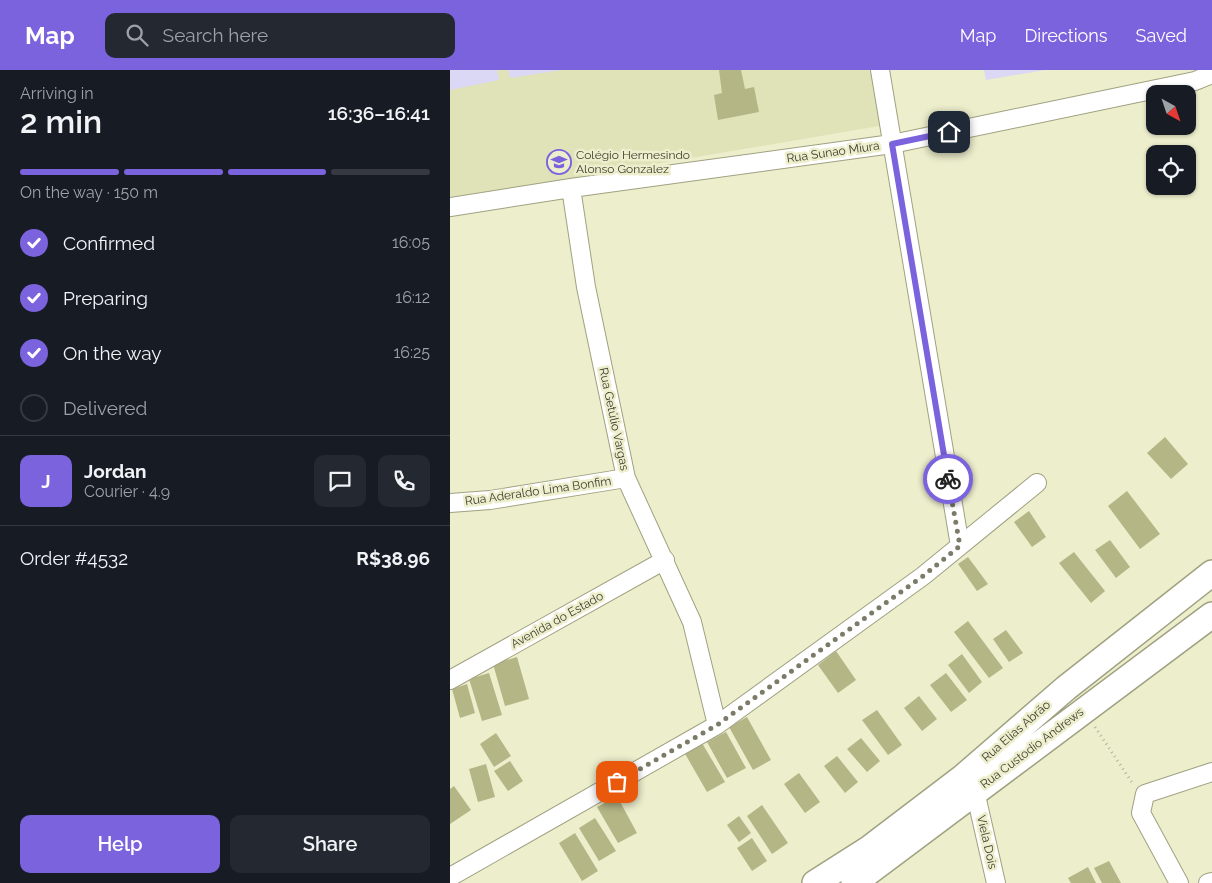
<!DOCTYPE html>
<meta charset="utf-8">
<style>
:root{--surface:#171b24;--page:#242831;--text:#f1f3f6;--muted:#9ea1a6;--line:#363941;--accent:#7b63de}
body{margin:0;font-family:Raleway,sans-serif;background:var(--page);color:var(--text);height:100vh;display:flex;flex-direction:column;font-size:19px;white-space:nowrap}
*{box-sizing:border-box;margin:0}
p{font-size:16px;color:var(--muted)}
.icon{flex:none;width:28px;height:28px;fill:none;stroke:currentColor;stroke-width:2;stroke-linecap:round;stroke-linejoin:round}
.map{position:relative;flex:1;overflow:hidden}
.details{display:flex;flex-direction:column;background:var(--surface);width:450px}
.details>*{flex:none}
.needle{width:32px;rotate:140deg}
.buttons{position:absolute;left:696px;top:15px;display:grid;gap:10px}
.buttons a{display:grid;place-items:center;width:50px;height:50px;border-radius:10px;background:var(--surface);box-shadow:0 1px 4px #0004;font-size:25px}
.pin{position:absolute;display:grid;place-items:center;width:42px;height:42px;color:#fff;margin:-21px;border-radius:10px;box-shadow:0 2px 8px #0006}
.courier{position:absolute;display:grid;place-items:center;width:50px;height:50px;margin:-25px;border:4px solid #7b63de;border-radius:50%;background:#fff;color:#222;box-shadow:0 1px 6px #0007}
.overview em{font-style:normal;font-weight:600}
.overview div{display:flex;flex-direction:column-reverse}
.overview{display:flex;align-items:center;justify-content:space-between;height:85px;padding:0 20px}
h1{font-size:32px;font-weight:600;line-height:38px}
.bar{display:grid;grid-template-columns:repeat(4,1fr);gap:8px 5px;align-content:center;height:60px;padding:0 20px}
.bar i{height:6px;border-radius:4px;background:var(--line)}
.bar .on{background:var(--accent)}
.bar p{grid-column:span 4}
.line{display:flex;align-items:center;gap:12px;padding:0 20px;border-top:1px solid var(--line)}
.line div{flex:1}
.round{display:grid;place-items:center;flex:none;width:52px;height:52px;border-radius:10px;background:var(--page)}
ol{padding:0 20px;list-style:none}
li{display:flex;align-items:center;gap:15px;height:55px}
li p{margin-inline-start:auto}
li .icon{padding:5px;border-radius:50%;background:var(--accent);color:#fff;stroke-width:4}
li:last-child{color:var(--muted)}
li i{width:28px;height:28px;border:2px solid var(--line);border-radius:50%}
.primary-button{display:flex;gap:10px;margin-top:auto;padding:10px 20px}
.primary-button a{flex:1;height:58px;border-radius:10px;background:var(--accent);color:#fff;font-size:20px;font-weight:600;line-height:58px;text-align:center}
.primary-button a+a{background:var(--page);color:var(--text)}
header{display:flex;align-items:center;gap:30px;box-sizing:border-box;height:70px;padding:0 25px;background:var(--accent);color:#fff}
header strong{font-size:24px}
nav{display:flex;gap:28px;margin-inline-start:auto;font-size:18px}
.search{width:350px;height:45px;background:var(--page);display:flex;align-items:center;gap:12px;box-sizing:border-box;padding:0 18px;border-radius:10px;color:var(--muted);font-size:19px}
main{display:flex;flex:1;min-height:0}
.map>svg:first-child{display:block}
.built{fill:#e0e2b8}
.green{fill:#dad8f5}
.building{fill:#b5b686}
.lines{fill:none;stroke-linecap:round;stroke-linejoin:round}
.street-casing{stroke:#a0a181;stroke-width:20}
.secondary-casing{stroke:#a0a181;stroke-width:28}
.path{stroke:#b2b398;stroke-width:3;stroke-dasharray:1 4;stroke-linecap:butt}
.street{stroke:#fff;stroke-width:18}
.secondary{stroke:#fff;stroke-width:25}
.done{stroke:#7b7b67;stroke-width:5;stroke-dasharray:0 9}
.route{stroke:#7b63de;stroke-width:6}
.labels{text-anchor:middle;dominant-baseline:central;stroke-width:5;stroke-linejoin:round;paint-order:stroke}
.street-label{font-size:12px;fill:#3d3d30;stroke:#edeecc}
.poi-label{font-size:12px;fill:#3d3d30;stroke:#edeecc;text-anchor:start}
</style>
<header>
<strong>Map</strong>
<div class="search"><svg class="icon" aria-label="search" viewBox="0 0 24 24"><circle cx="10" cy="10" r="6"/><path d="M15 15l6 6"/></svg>Search here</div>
<nav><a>Map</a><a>Directions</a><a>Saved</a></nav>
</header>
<main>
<section class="details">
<div class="overview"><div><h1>2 min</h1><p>Arriving in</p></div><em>16:36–16:41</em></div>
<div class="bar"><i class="on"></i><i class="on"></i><i class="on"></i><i></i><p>On the way · 150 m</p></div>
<ol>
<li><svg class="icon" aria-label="check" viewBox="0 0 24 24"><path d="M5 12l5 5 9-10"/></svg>Confirmed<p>16:05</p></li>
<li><svg class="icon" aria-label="check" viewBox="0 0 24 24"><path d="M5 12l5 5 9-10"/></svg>Preparing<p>16:12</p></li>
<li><svg class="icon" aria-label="check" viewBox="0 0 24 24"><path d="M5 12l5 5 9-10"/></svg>On the way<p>16:25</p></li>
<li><i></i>Delivered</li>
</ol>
<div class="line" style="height:90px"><b class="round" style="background:var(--accent);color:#fff">J</b><div><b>Jordan</b><p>Courier · 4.9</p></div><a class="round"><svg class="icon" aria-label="chat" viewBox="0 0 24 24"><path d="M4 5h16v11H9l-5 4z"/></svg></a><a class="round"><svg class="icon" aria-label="phone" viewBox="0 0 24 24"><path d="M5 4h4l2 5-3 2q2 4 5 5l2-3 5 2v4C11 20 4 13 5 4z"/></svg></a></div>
<div class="line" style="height:65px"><div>Order #4532</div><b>R$38.96</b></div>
<div class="primary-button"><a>Help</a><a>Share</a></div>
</section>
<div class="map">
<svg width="762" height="813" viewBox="0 0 762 813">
<rect width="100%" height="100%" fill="#edeecc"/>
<path class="built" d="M 0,0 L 426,0 L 435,55 L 0,129 Z"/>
<path class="green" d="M 0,0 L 47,0 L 49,10 L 0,20 Z
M 58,0 L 111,0 L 60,8 Z
M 534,0 L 595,0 L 536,10 Z"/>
<path class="building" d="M 269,0 L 291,0 L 295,19 L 304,17 L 309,42 L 268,50 L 264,25 L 272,23 Z
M 715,367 L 738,394 L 721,409 L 697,383 Z
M 677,421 L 710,464 L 690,479 L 658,436 Z
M 579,441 L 596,467 L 582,477 L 564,452 Z
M 660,470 L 680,497 L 666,508 L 645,480 Z
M 624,482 L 655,521 L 641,533 L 609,493 Z
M 518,487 L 538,514 L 527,521 L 508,494 Z
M 518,551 L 553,598 L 539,608 L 504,562 Z
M 556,560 L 573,583 L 559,592 L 543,569 Z
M 386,581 L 406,610 L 388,623 L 368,595 Z
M 512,584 L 532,612 L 519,623 L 498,595 Z
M 67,587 L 79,629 L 55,636 L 43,594 Z
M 39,603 L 52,645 L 32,651 L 19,609 Z
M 496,603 L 517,630 L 501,642 L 480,615 Z
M 17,614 L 25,643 L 10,648 L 2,619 Z
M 469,626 L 487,649 L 472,661 L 454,638 Z
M 427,640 L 452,675 L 438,685 L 412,650 Z
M 297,647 L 321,690 L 303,700 L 279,657 Z
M 276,662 L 296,698 L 277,708 L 257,672 Z
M 46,663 L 61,686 L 44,697 L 30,674 Z
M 411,668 L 430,691 L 417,702 L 397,679 Z
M 252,673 L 275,712 L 257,722 L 234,682 Z
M 387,686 L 408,712 L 395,723 L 374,696 Z
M 60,691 L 73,711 L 58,721 L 44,701 Z
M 36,694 L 45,727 L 28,732 L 19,699 Z
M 349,703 L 370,732 L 355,743 L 334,714 Z
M 4,716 L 21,740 L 0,754 L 0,719 Z
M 167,726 L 187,763 L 168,773 L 147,737 Z
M 312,735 L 338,773 L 322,784 L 297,746 Z
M 289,746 L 301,763 L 289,772 L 277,755 Z
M 145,748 L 166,781 L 149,791 L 129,758 Z
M 125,763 L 148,801 L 132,811 L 109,773 Z
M 302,768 L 317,791 L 302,801 L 287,778 Z
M 659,791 L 671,813 L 652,813 L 644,798 Z
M 638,797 L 646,813 L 621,813 L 618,808 Z"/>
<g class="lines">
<defs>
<path id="street" d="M 430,0 L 510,476
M 121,118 L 136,217 L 176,408 L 242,552 L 267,655
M 0,137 L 121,118 L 442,74 L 745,11 L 762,4
M 0,433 L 40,430 L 176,408
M 0,610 L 215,490
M 520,716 L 525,721 L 546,813
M 0,807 L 267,655 L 473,506 L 587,413
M 729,813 L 691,743 L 695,724 L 762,702
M 758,813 L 762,812"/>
<path id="secondary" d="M 365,813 L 420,778 L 512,708 L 616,618 L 762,503
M 404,813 L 762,545"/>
</defs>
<use href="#street" class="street-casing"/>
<use href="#secondary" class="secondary-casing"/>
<path class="path" d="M 645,657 L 683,714"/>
<use href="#street" class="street"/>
<use href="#secondary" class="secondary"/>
</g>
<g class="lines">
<path class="done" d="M 167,712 L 267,655 L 473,506 L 510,476 L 498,409"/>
<path class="route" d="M 498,409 L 442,74 L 499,62"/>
</g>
<defs>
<symbol id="school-ring" viewBox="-11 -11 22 22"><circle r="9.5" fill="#edeecc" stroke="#7b63de" stroke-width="1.5"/><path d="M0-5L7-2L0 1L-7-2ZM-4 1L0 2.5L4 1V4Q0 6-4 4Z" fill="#7b63de"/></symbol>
</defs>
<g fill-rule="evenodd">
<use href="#school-ring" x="95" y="78" width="28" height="28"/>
</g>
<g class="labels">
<g class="street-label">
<text transform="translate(383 82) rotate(-8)">Rua Sunao Miura</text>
<text transform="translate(164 349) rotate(78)">Rua Getúlio Vargas</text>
<text transform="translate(88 421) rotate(-8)">Rua Aderaldo Lima Bonfim</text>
<text transform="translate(107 550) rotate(-29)">Avenida do Estado</text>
<text transform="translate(566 661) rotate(-41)">Rua Elias Abrão</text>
<text transform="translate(582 678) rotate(-37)">Rua Custodio Andrews</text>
<text transform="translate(537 772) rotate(77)">Viela Dois</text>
</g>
<g class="poi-label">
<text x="126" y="85">Colégio Hermesindo<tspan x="126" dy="14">Alonso Gonzalez</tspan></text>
</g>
</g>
</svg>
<div class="buttons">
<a><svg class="needle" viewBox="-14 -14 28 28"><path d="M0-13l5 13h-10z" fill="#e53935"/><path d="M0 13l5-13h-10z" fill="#9ea1a6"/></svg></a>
<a><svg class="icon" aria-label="locate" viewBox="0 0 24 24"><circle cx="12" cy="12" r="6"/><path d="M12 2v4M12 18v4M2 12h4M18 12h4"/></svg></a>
</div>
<div class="pin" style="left:167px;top:712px;background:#ea580c"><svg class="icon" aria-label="bag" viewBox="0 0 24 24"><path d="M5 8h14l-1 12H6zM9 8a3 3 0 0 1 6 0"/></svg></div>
<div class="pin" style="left:499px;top:62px;background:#1f2937"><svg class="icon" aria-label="home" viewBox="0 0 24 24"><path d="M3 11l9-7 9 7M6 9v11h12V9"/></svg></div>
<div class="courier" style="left:498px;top:409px"><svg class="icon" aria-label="bike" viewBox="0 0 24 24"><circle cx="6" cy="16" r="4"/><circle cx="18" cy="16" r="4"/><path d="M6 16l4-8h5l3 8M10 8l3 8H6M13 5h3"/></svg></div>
</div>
</main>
